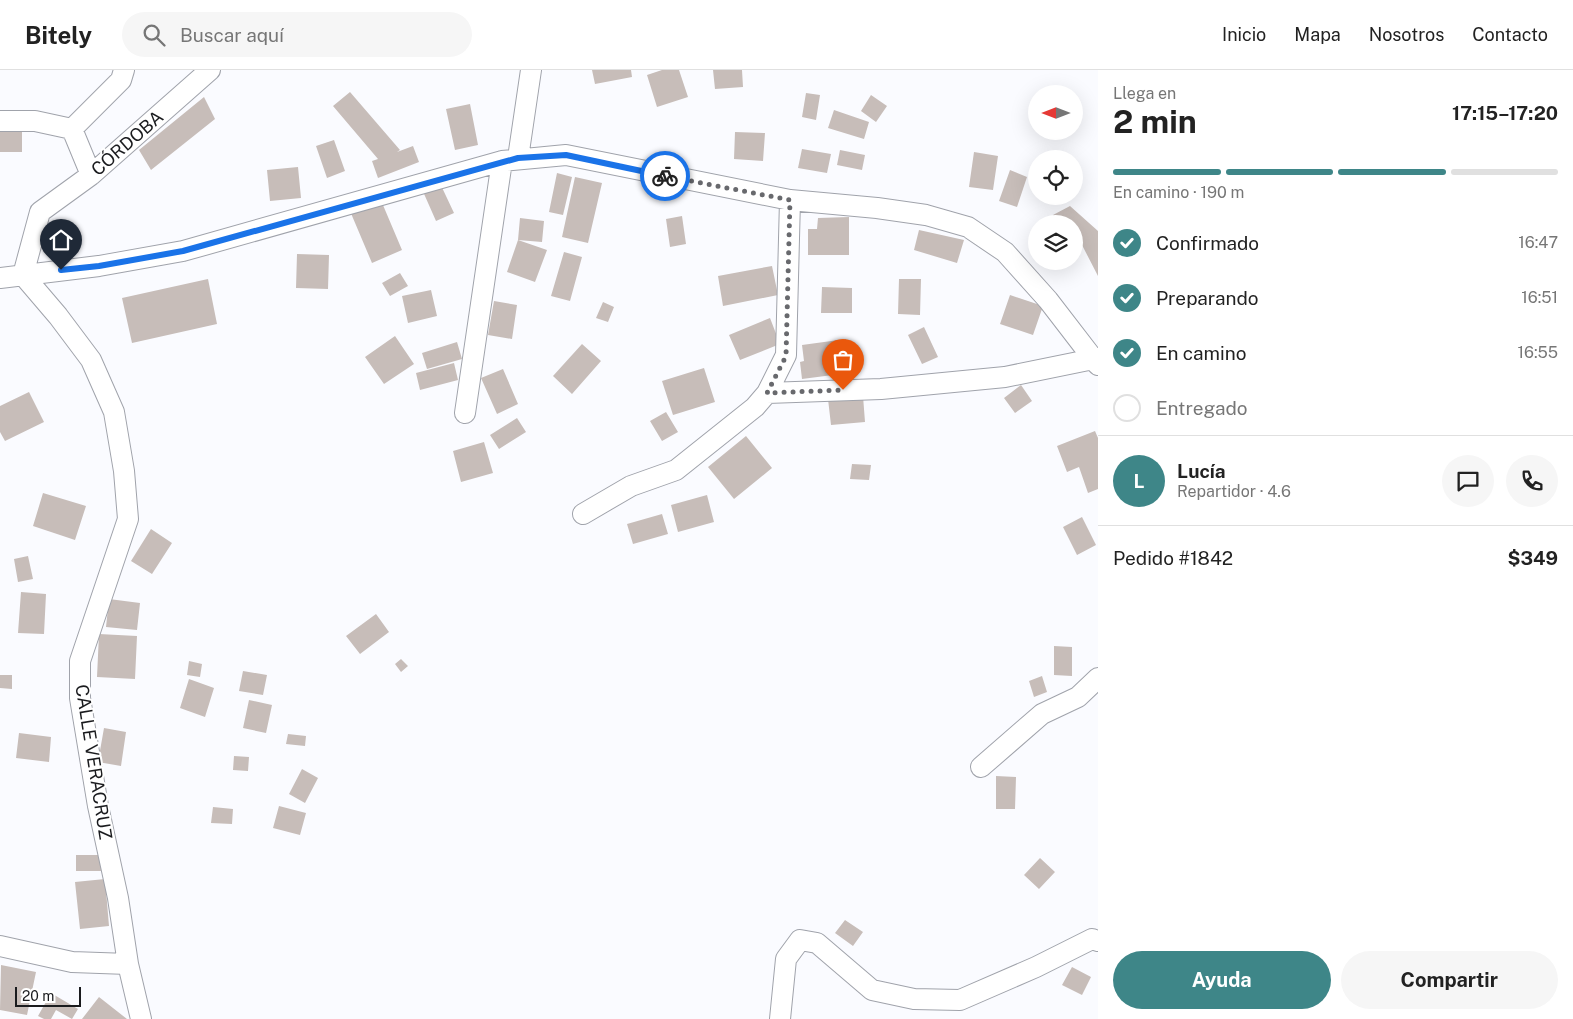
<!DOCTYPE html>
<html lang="es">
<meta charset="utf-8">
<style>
:root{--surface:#fff;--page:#f6f6f6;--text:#222;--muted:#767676;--line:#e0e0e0;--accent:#3e8688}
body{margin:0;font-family:"Public Sans",sans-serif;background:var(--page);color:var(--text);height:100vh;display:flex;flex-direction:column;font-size:19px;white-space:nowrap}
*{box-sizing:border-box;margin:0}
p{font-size:16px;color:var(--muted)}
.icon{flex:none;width:28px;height:28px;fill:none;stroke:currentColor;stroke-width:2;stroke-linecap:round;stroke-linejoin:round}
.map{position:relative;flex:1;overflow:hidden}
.drawer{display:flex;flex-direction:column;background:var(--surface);width:475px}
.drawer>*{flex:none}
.needle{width:32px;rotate:270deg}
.buttons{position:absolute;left:1028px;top:15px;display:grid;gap:10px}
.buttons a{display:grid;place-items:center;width:55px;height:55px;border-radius:50%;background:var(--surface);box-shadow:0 5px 20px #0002;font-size:25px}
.scale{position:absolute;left:15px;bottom:12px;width:66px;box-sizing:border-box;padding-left:5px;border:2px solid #1a1b1e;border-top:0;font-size:14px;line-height:18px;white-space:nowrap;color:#1a1b1e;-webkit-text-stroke:4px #fff;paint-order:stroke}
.pin{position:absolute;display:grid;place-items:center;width:42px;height:42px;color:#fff;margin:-51px -21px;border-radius:50% 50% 50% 0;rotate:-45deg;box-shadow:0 0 5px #0007}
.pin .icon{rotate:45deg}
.courier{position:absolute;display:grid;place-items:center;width:50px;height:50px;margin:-25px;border:4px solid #1a73e8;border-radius:50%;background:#fff;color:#222;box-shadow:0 1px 6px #0007}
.head em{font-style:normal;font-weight:700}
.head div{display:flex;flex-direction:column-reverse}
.head{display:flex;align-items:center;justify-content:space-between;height:85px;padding:0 15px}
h1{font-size:32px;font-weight:700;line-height:38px}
.bar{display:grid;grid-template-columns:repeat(4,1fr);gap:8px 5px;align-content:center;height:60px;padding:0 15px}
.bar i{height:6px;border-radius:4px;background:var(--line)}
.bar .selected{background:var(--accent)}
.bar p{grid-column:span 4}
.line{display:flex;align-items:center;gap:12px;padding:0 15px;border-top:1px solid var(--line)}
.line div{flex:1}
.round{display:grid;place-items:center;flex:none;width:52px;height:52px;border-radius:26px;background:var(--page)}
ol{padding:0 15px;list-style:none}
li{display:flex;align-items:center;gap:15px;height:55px}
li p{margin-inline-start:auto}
li .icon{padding:5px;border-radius:50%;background:var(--accent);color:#fff;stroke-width:4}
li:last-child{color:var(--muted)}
li i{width:28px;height:28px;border:2px solid var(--line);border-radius:50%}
.action{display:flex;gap:10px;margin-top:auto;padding:10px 15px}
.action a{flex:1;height:58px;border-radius:30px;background:var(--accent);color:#fff;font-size:20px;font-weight:700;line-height:58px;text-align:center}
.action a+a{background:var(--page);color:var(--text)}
header{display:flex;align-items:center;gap:30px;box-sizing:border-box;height:70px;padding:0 25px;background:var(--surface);border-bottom:1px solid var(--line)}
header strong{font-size:24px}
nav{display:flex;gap:28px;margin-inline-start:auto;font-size:18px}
.search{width:350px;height:45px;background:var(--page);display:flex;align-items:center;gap:12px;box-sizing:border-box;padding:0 18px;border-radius:28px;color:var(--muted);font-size:19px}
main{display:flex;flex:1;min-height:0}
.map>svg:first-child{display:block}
.building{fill:#c7bdb9}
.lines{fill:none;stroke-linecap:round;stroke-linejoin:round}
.street-casing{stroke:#a0a3ab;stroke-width:22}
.street{stroke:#fff;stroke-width:20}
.done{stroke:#68696d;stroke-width:5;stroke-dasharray:0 9}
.route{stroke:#1a73e8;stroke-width:6}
.labels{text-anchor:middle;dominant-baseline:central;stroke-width:4;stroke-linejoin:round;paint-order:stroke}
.street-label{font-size:18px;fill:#1a1b1e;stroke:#fff}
</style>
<header>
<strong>Bitely</strong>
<div class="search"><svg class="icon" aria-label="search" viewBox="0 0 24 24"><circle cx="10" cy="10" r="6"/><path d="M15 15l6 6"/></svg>Buscar aquí</div>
<nav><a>Inicio</a><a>Mapa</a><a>Nosotros</a><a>Contacto</a></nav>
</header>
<main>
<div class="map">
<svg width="1098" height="949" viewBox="0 0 1098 949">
<rect width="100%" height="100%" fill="#fafbff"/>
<path class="building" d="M 592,0 L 631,0 L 632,7 L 595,14 Z
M 662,0 L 679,0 L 688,27 L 657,37 L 647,5 Z
M 713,0 L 742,0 L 743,17 L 715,19 Z
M 350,22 L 400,80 L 397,82 L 413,76 L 419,92 L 378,108 L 372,91 L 378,89 L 333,36 Z
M 806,23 L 820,25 L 816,50 L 802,47 Z
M 871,25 L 887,36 L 876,52 L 861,41 Z
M 204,27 L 215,49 L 151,100 L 139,80 Z
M 470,34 L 478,75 L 455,80 L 446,39 Z
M 834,40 L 869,52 L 864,69 L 828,58 Z
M 0,58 L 22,58 L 22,82 L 0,82 Z
M 735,62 L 765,63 L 763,91 L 734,89 Z
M 334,70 L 345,101 L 327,108 L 316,76 Z
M 802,79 L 831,84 L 827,103 L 798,98 Z
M 840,80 L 865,85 L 862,100 L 837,95 Z
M 974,82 L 998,86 L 993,120 L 969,117 Z
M 298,97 L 301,128 L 270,131 L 267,100 Z
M 1010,100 L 1027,107 L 1017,137 L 999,131 Z
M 557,103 L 572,107 L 563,145 L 549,142 Z
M 575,107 L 602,113 L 588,173 L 562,167 Z
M 438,109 L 454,143 L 436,151 L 421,117 Z
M 380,128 L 402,180 L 372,193 L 350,141 Z
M 1070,136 L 1098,161 L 1098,206 L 1082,175 L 1074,176 L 1074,154 L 1058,154 L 1053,145 Z
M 682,146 L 686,174 L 670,177 L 666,149 Z
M 849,147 L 849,185 L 808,185 L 808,159 L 817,159 L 818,148 Z
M 520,148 L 544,151 L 542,172 L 518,170 Z
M 919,160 L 964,170 L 957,193 L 914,180 Z
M 518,170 L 547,180 L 535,212 L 507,202 Z
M 564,182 L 582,187 L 570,231 L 551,226 Z
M 297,184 L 329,185 L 328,219 L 296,218 Z
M 772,196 L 778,225 L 723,236 L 718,206 Z
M 400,203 L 408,216 L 390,226 L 382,213 Z
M 208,209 L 217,254 L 132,273 L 122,228 Z
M 899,209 L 921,209 L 920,245 L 898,244 Z
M 822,217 L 852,218 L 852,243 L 821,243 Z
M 431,220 L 437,246 L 408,253 L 402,226 Z
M 1010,225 L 1043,236 L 1033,265 L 1000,254 Z
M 494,231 L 517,235 L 512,269 L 488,265 Z
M 603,232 L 614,237 L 608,252 L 596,248 Z
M 770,248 L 780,274 L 740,290 L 729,265 Z
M 924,257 L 938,287 L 922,294 L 908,265 Z
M 395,266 L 414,294 L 384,314 L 365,287 Z
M 846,269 L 849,285 L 853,284 L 856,302 L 802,309 L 800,292 L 804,291 L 802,275 Z
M 457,272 L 462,289 L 427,299 L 422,283 Z
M 582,274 L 601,291 L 572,324 L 553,306 Z
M 454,293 L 458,310 L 420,320 L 416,303 Z
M 704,298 L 715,332 L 673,345 L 662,311 Z
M 503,299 L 518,334 L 497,344 L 481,308 Z
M 1021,315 L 1032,331 L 1015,343 L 1004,328 Z
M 29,322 L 44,352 L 5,371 L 0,362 L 0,336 Z
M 863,326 L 865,352 L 831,355 L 828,329 Z
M 666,342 L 678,362 L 662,371 L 650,351 Z
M 517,348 L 526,362 L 499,379 L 490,365 Z
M 1095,361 L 1098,368 L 1098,419 L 1088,423 L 1079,397 L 1067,402 L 1057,376 Z
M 746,366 L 772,398 L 734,429 L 708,397 Z
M 484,372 L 493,403 L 461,412 L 453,381 Z
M 852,394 L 871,395 L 869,410 L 850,409 Z
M 43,423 L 86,436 L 75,470 L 33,456 Z
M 707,425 L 714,452 L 678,462 L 671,435 Z
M 662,444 L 668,464 L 633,474 L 627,454 Z
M 1082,447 L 1096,475 L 1077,485 L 1063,457 Z
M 151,459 L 172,473 L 152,504 L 131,491 Z
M 28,486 L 33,509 L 18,512 L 14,489 Z
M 21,522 L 46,524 L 44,564 L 18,563 Z
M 109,529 L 140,533 L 137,560 L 106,557 Z
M 376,544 L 389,562 L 360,584 L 346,566 Z
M 99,564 L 137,566 L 135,609 L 97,607 Z
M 1054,576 L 1072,577 L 1072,606 L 1054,605 Z
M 401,589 L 408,596 L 401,602 L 395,594 Z
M 189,591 L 202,594 L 200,607 L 187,605 Z
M 243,601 L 267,605 L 263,625 L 239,621 Z
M 0,605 L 12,605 L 12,619 L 0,618 Z
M 1042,606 L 1047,622 L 1034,627 L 1029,611 Z
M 189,609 L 214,618 L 205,647 L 180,638 Z
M 249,630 L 272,635 L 266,663 L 243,658 Z
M 104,658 L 126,662 L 121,696 L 98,692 Z
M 19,663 L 51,667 L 49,692 L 16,688 Z
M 288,664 L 306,666 L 305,676 L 286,674 Z
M 234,686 L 249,687 L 248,701 L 233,700 Z
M 302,699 L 318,708 L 305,733 L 289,724 Z
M 996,706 L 1016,707 L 1015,739 L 996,739 Z
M 279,736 L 306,743 L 300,765 L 273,758 Z
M 213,737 L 233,739 L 232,754 L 211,753 Z
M 76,785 L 100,785 L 101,801 L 76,801 Z
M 1040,788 L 1055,802 L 1039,819 L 1024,805 Z
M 105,809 L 109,856 L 80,859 L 75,812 Z
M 845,850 L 863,862 L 853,876 L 835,863 Z
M 1,895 L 36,902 L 27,945 L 0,940 Z
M 1072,897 L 1091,907 L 1082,925 L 1062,915 Z
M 51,923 L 78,939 L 72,949 L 56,940 L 51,949 L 44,949 L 38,946 Z
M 99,927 L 127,949 L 82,949 Z"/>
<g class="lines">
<defs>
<path id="street" d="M 0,51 L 35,51 L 72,59
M 72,59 L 121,10 L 124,0
M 72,59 L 91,105
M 518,88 L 531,0
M 0,208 L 99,196 L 183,181 L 502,91 L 566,85 L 790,130 L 877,138 L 926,145 L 968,157 L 1005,182 L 1048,230 L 1098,295
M 767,323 L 881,319 L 1005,307 L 1098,288
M 465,343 L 502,91
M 583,444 L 631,416 L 676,400 L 755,337 L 767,323 L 786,285 L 790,130
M 981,697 L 1042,644 L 1078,627 L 1098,608
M 0,876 L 72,892 L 128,894
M 141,949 L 128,894 L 118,828 L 98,736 L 80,628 L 80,591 L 128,449 L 124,401 L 114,342 L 91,290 L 58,246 L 23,205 L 40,142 L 91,105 L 210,0
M 780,949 L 786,889 L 800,870 L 817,873 L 872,920 L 914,929 L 960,930 L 1036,897 L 1092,869 L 1098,871"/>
</defs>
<use href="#street" class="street-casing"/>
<use href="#street" class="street"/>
</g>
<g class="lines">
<path class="done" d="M 665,106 L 790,130 L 786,286 L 767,323 L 843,320"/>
<path class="route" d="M 61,200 L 99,196 L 183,181 L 518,88 L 566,85 L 665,106"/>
</g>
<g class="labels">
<g class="street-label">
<text transform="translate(127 73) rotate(-41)">CÓRDOBA</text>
<text transform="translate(94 692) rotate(81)">CALLE VERACRUZ</text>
</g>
</g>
</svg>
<div class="buttons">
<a><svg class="needle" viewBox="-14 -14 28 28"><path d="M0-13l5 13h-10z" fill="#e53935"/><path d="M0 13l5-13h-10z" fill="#767676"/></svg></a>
<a><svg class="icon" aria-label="locate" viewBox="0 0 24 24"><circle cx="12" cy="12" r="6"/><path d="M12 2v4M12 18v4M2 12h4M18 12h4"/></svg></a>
<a><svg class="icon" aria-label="layers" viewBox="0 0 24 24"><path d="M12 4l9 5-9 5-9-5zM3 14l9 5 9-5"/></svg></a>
</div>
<div class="scale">20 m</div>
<div class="pin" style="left:843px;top:320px;background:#ea580c"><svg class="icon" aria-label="bag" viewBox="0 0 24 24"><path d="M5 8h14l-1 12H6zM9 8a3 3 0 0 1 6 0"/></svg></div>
<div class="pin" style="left:61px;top:200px;background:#1f2937"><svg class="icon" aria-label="home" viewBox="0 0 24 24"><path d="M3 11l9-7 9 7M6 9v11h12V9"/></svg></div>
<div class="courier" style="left:665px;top:106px"><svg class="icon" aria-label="bike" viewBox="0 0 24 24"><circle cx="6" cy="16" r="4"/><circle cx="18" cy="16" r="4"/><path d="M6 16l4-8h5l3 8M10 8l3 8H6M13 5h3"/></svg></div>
</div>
<section class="drawer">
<div class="head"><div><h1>2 min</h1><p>Llega en</p></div><em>17:15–17:20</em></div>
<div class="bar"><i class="selected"></i><i class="selected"></i><i class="selected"></i><i></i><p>En camino · 190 m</p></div>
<ol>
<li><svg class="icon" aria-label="check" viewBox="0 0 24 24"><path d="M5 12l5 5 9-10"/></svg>Confirmado<p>16:47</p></li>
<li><svg class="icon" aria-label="check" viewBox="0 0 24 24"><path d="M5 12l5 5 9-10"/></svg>Preparando<p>16:51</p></li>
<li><svg class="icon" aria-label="check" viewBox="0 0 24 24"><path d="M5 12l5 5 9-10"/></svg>En camino<p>16:55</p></li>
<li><i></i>Entregado</li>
</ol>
<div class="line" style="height:90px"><b class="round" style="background:var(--accent);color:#fff">L</b><div><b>Lucía</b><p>Repartidor · 4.6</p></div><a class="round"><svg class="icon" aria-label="chat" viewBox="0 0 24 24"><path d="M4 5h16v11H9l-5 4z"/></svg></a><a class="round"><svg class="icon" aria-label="phone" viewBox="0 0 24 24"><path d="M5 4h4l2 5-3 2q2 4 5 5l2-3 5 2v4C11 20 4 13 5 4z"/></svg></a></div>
<div class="line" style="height:65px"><div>Pedido #1842</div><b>$349</b></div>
<div class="action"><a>Ayuda</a><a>Compartir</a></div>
</section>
</main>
